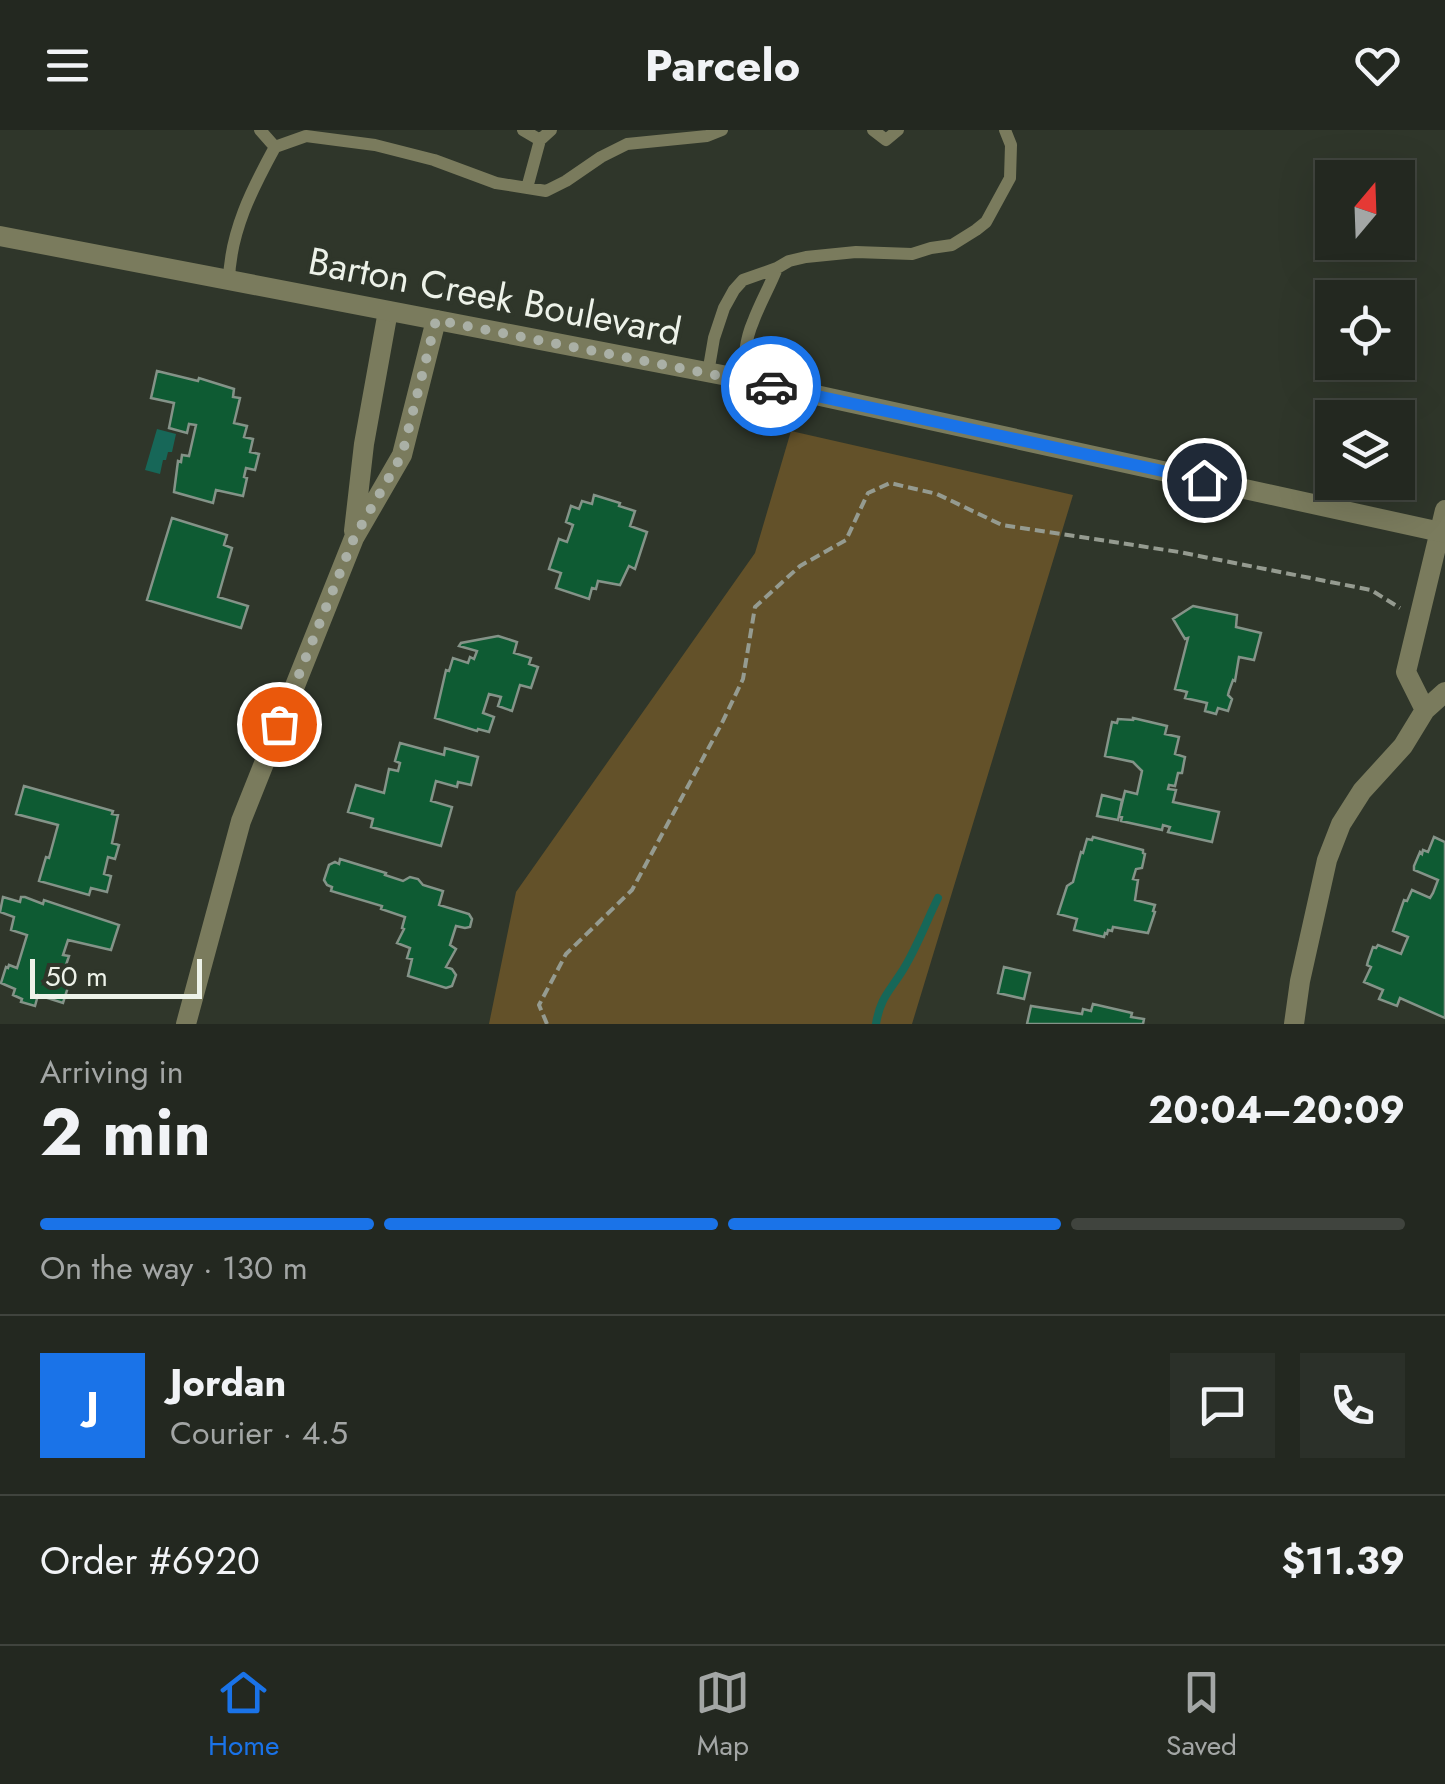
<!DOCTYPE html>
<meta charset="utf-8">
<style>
:root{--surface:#232820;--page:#2b3029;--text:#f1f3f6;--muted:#a3a6a5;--line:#40443e;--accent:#1a73e8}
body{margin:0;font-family:Jost,sans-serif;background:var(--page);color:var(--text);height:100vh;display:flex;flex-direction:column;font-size:38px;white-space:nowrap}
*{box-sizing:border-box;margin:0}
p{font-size:32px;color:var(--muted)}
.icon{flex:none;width:55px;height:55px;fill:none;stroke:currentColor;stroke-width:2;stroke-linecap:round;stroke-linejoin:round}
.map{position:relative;height:894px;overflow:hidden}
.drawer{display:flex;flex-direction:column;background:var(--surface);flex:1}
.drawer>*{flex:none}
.needle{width:65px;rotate:19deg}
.controls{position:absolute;left:1315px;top:30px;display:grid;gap:20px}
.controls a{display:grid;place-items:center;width:100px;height:100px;border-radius:0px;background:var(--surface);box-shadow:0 10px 40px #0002,0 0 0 2px var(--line);font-size:50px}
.scale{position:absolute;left:30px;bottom:25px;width:172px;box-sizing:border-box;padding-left:10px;border:5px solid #edf2e9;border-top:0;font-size:28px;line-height:35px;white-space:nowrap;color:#edf2e9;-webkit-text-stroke:8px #2f362a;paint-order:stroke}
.pin{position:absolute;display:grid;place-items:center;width:85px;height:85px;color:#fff;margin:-42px;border:5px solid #fff;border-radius:50%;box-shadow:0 2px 10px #0007}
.courier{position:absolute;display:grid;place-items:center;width:100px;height:100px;margin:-50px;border:8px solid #1a73e8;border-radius:50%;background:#fff;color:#222;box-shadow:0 2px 12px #0007}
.overview em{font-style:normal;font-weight:700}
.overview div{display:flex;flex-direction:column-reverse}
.overview{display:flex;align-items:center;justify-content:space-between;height:170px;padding:0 40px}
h1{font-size:65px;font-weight:700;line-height:75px}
.bar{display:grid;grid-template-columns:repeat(4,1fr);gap:15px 10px;align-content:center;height:120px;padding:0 40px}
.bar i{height:12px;border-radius:8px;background:var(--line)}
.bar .active{background:var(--accent)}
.bar p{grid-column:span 4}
.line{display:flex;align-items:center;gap:25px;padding:0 40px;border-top:2px solid var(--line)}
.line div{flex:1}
.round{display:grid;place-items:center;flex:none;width:105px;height:105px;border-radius:0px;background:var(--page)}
header{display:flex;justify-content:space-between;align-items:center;height:130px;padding:0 40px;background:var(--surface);font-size:45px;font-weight:700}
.tab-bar{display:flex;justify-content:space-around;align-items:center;height:140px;border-top:2px solid var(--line);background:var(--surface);font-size:28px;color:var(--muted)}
.tab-bar a{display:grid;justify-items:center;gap:5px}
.tab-bar .active{color:var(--accent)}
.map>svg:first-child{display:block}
.green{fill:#635129}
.water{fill:#176758}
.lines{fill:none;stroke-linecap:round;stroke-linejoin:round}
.stream{stroke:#176758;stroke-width:8}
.building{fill:#0e5b33;stroke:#849388;stroke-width:2.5}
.path{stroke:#959b90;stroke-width:4;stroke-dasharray:10 5;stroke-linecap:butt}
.service{stroke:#7a7b5d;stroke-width:12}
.minor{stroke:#7a7b5d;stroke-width:20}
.tertiary{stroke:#7a7b5d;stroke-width:20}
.done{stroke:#aab0a6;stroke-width:10;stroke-dasharray:0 18}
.route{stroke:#1a73e8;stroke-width:12}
.labels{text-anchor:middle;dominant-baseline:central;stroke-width:8;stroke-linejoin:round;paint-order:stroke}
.street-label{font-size:38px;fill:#edf2e9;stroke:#2f362a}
</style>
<header><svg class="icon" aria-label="menu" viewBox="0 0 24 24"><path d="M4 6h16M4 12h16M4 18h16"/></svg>Parcelo<svg class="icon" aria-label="heart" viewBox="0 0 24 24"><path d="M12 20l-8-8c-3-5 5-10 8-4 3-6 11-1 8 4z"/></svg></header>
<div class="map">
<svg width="1445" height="894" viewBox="0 0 1445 894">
<rect width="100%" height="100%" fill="#2f362a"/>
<path class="green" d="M 791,301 L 1073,365 L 912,894 L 489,894 L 516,762 L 755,423 Z"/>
<path class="water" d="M 157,299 L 176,304 L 172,322 L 168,322 L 166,330 L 163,330 L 160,344 L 145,340 Z"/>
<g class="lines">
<path class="stream" d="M 876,894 C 880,869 888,863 901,843 C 916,820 926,792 938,768"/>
</g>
<path class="building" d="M 157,241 L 198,251 L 199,248 L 234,259 L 233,267 L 240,268 L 234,293 L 247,296 L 244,307 L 253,309 L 250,322 L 259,324 L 255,340 L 246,338 L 244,347 L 247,348 L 243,366 L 216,360 L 213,373 L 174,362 L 178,331 L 181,332 L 182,325 L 189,326 L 196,295 L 189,294 L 187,303 L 169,298 L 174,273 L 151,268 Z
M 594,365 L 620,373 L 619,376 L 635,381 L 630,396 L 647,402 L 635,439 L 629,436 L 620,455 L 598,451 L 596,459 L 592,458 L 589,469 L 556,458 L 561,443 L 549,439 L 559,409 L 567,412 L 573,395 L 566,392 L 571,376 L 579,379 L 582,371 L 592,374 Z
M 172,388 L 227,405 L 224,415 L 232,418 L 218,467 L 248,476 L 241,498 L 147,470 Z
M 1193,476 L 1237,485 L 1236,497 L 1261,503 L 1254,530 L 1239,527 L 1235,551 L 1233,550 L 1229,561 L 1228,565 L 1232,569 L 1228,581 L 1218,578 L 1216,584 L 1205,581 L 1207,573 L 1185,568 L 1187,562 L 1175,559 L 1188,508 L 1185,509 L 1173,489 Z
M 498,506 L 517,512 L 514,523 L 531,528 L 529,534 L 538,537 L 531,558 L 520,555 L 512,581 L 498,576 L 501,567 L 489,564 L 483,583 L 494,587 L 489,602 L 478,599 L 477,601 L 435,588 L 446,540 L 449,541 L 453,528 L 468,533 L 470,527 L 474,529 L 477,521 L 459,516 L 461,513 Z
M 1133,588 L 1167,596 L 1165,604 L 1179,607 L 1175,624 L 1185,627 L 1184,632 L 1182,643 L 1178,643 L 1175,656 L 1169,655 L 1168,659 L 1176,660 L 1173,672 L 1219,682 L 1212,712 L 1168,702 L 1170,697 L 1163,695 L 1162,700 L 1121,691 L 1122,687 L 1119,686 L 1125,661 L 1137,664 L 1142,641 L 1133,632 L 1105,626 L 1112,592 L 1117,593 L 1118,589 L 1133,590 Z
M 400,613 L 444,625 L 445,618 L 478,627 L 471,655 L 458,652 L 457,657 L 436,651 L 431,671 L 452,677 L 441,716 L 371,697 L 373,689 L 348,682 L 356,655 L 384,663 L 389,639 L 398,641 L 400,633 L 395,631 Z
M 24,656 L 113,681 L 112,684 L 118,685 L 112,713 L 119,715 L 115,729 L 108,727 L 104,744 L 111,746 L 107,762 L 91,758 L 89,765 L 39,751 L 46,727 L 49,728 L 58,695 L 16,684 Z
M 1102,665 L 1122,670 L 1118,690 L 1097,686 Z
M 1093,707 L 1143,720 L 1143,723 L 1145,724 L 1142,738 L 1136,739 L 1133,749 L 1138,750 L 1135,770 L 1155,775 L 1153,781 L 1155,782 L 1148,803 L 1113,797 L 1112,801 L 1108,800 L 1107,804 L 1105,803 L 1104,807 L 1074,800 L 1077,789 L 1058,784 L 1067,756 L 1073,752 L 1081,722 L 1083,723 L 1087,709 L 1092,710 Z
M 1434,707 L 1445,712 L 1445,888 L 1400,868 L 1397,876 L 1379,869 L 1383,860 L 1364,852 L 1371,837 L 1367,835 L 1368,831 L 1373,817 L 1376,818 L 1378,815 L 1401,824 L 1408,807 L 1393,801 L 1404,770 L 1407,771 L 1412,760 L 1430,768 L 1433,763 L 1438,750 L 1414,740 L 1414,736 L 1420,722 L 1422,724 L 1423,720 L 1428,722 Z
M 340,729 L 386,743 L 385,745 L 403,751 L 410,747 L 418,749 L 423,755 L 443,761 L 439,775 L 469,784 L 472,789 L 470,797 L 465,798 L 456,796 L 450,815 L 456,819 L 446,837 L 452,839 L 456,845 L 452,856 L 446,858 L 408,846 L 412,829 L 407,828 L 410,818 L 397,813 L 404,799 L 402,798 L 405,787 L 381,779 L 382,776 L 331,761 L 332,757 L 327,755 L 324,750 L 329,735 L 335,732 L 339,734 Z
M 3,767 L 20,772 L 21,767 L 25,767 L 43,774 L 44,770 L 119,795 L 111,820 L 68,810 L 63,825 L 69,826 L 64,841 L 59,840 L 56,849 L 69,854 L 63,873 L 38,865 L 35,876 L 21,872 L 22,869 L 13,865 L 15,859 L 1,853 L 6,837 L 8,838 L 9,835 L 17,838 L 27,805 L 11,800 L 14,787 L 0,782 Z
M 1004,837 L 1030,843 L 1024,869 L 998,863 Z
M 1093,874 L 1132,883 L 1131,887 L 1144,889 L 1143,894 L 1027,894 L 1031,876 L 1082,884 L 1083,879 L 1091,881 Z"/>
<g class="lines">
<path class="path" d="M 547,894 L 539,875 L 566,824 L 632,760 L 722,593 L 743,549 L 755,477 L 800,436 L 846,410 L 868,363 L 890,353 L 937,364 L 1002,395 L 1179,422 L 1371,460 L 1400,478"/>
<path class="service" d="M 523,0 L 540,10
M 873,0 L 886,10 L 898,0
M 275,17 L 306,6 L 375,15 L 434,30 L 496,53 L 546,61 L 566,51 L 601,27 L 627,14 L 707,6 L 722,0
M 527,58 L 540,10 L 551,0
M 229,151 C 230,102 252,59 275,17 L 260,0
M 708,243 L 714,208 L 724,178 L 734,160 L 743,150 L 777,138 L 789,131 L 806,127 L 856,122 L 912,124 L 931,118 L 952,115 L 976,100 L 986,92 L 1010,48 L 1011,15 L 1005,0
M 743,249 C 744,230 745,210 753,192 C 760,173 770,156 777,138"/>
<path class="minor" d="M 354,401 L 364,314 L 388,181
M 1425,580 L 1406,542 L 1445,380
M 186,894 L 241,691 L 354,408 L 402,325 L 436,190
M 1294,894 L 1300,851 L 1327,730 L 1341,694 L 1362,661 L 1403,616 L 1425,580 L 1445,562"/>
<path class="tertiary" d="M 0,106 L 743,249 L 1445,403"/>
</g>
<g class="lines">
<path class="done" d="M 279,594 L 354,408 L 402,325 L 436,190 L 771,256"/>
<path class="route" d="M 771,256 L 1204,350"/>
</g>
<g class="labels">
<g class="street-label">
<text transform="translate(495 166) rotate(11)">Barton Creek Boulevard</text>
</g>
</g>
</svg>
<div class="controls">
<a><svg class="needle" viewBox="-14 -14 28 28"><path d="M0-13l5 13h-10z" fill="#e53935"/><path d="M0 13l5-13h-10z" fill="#a3a6a5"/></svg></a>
<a><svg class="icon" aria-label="locate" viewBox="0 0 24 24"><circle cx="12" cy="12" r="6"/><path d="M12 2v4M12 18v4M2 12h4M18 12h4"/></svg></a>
<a><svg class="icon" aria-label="layers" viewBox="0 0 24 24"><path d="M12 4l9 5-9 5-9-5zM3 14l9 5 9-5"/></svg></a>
</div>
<div class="scale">50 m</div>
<div class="pin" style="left:279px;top:594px;background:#ea580c"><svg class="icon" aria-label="bag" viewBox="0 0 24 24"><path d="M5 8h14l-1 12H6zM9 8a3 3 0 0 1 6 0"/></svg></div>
<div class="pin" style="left:1204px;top:350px;background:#1f2937"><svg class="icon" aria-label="home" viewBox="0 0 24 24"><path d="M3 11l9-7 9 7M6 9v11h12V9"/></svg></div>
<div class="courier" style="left:771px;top:256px"><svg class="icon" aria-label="car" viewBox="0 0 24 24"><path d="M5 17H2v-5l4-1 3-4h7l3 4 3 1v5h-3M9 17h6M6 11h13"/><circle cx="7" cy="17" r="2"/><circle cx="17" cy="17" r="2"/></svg></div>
</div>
<section class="drawer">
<div class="overview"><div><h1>2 min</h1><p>Arriving in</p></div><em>20:04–20:09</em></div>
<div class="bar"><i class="active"></i><i class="active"></i><i class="active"></i><i></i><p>On the way · 130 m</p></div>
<div class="line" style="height:180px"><b class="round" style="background:var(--accent);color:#fff">J</b><div><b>Jordan</b><p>Courier · 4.5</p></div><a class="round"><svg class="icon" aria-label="chat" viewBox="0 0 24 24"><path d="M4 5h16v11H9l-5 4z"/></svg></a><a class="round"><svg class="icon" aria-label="phone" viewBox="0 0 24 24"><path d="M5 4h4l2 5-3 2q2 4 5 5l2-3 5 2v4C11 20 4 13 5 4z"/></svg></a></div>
<div class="line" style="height:130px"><div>Order #6920</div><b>$11.39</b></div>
</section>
<nav class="tab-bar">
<a class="active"><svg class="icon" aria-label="home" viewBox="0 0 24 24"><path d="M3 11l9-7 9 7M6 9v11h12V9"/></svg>Home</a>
<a><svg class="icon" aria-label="map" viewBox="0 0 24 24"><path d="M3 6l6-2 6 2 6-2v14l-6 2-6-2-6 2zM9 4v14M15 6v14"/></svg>Map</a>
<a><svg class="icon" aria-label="saved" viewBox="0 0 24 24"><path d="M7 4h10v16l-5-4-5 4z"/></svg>Saved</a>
</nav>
